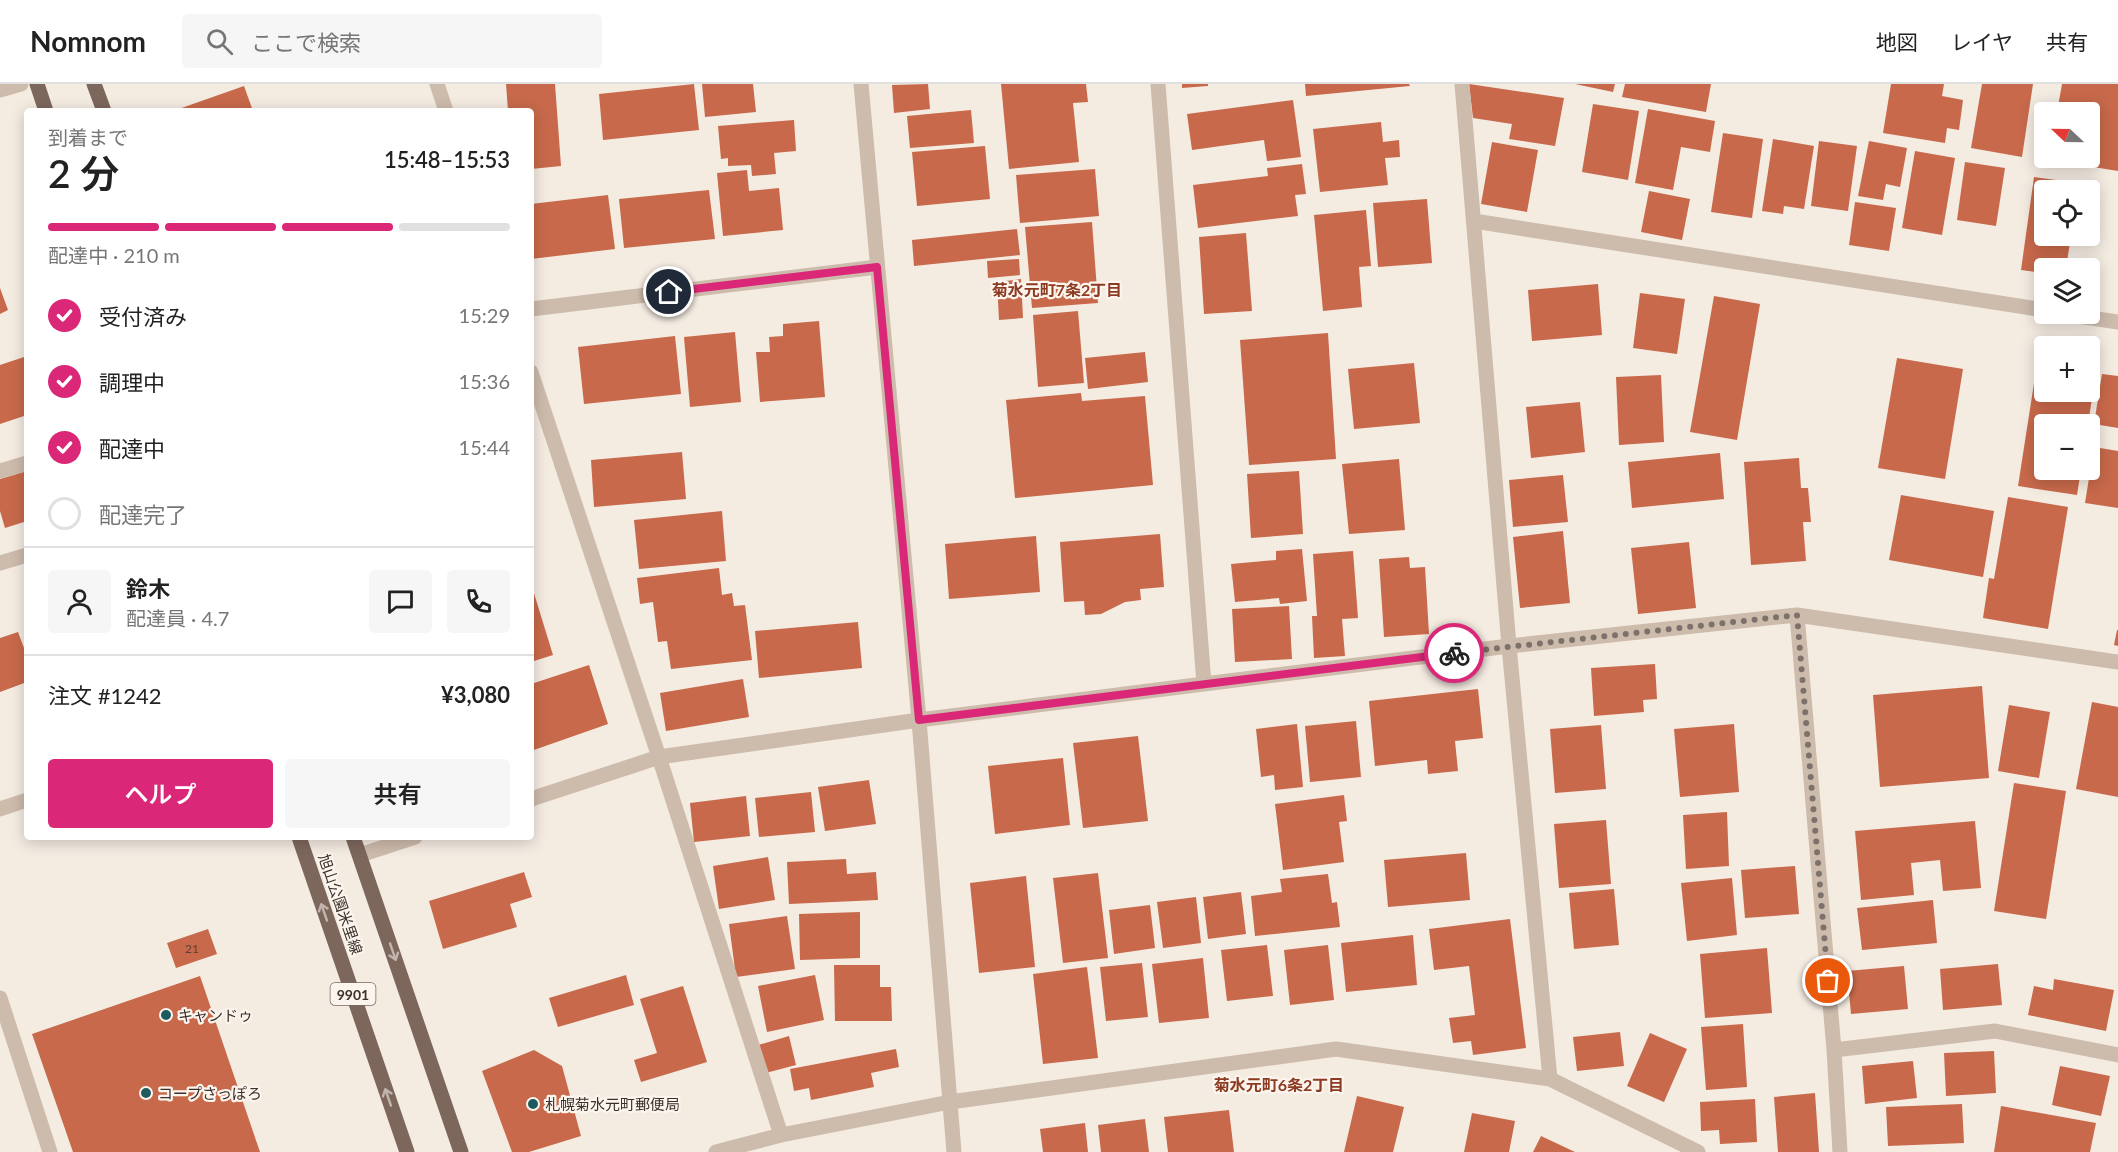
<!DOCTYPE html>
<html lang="ja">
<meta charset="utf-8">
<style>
:root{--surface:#fff;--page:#f6f6f6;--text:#222;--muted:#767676;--line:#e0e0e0;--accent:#db2777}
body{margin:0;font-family:Lato,"Noto Sans JP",sans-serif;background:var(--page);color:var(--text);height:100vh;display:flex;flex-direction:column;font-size:22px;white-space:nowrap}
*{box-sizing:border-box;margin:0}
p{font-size:20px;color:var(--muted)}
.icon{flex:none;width:33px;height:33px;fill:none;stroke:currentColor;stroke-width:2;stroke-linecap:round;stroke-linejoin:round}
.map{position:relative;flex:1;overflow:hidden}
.details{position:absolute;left:24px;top:24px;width:510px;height:732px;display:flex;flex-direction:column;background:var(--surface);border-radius:6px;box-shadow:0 3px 15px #0003}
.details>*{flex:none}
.needle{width:39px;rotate:292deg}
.controls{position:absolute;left:2034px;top:18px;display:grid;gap:12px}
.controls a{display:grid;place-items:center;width:66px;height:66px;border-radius:6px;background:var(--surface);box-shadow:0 3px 15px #0003;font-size:30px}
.pin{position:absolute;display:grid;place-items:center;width:51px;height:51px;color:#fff;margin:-26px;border:3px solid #fff;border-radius:50%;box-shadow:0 2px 6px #0007}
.courier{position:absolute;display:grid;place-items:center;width:60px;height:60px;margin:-30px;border:4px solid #db2777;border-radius:50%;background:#fff;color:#222;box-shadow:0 2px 8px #0007}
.overview em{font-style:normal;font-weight:600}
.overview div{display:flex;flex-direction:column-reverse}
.overview{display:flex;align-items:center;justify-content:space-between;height:102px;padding:0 24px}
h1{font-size:39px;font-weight:600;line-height:45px}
.bar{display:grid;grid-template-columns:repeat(4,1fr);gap:9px 6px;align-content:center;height:72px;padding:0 24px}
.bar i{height:8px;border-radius:4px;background:var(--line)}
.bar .selected{background:var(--accent)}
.bar p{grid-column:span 4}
.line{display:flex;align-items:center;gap:15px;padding:0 24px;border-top:2px solid var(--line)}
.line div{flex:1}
.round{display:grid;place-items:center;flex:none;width:63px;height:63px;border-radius:6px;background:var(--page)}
ol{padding:0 24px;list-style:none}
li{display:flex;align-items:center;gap:18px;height:66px}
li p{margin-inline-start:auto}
li .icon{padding:6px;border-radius:50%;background:var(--accent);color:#fff;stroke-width:4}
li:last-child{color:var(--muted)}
li i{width:33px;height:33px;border:3px solid var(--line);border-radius:50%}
.button{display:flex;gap:12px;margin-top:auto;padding:12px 24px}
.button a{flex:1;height:69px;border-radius:6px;background:var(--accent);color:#fff;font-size:24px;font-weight:600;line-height:69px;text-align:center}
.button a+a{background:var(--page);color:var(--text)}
header{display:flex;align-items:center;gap:36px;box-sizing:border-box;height:84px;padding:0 30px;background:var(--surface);border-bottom:2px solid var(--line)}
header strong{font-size:28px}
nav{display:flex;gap:33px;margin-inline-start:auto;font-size:21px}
.search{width:420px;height:54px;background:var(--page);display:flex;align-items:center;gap:15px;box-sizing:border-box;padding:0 21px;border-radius:6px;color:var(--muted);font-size:22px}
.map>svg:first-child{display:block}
.building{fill:#c8694b}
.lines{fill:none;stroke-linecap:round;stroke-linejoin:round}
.service{stroke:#cdbbac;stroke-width:15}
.minor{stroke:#cdbbac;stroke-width:15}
.primary{stroke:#7d675c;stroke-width:15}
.oneway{stroke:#c2b5ac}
.done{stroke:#7c716b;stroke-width:6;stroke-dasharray:0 10.8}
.route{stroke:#db2777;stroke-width:8}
.poi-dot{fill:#1f5a5e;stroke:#fbf5ee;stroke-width:2}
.labels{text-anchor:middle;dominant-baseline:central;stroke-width:4.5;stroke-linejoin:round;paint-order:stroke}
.number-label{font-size:12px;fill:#5e3e33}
.shield{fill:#fbf5ee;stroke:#756b66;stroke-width:1.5}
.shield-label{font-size:14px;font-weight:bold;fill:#3b302b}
.street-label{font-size:15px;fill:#3b302b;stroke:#fbf5ee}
.poi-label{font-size:15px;fill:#3b302b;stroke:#fbf5ee;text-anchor:start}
.neighbourhood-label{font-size:16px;font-weight:bold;fill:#8c3b22;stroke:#fbf5ee}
</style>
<header>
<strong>Nomnom</strong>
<div class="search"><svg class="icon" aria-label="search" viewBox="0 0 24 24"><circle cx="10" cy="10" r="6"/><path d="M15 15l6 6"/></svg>ここで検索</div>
<nav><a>地図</a><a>レイヤ</a><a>共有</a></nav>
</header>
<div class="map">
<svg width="2118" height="1068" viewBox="0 0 2118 1068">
<rect width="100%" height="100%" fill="#f4ebe1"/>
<path class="building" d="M 506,0 L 555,0 L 561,82 L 531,85 L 531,27 L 508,27 Z
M 694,0 L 699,46 L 603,56 L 599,10 Z
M 702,0 L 753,0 L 756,28 L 705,33 Z
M 928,0 L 930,25 L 894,29 L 892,1 Z
M 1001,0 L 1086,0 L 1088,18 L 1073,19 L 1079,78 L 1009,85 Z
M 1182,0 L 1208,0 L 1208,2 L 1182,4 Z
M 1305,0 L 1409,0 L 1410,2 L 1306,12 Z
M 1469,0 L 1564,14 L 1555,62 L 1509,55 L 1512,40 L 1473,34 Z
M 1575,0 L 1615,0 L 1613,8 Z
M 1625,0 L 1711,0 L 1706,28 L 1622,13 Z
M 1891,0 L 1944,0 L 1942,12 L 1963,16 L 1959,46 L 1947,44 L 1945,59 L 1883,49 Z
M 1982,0 L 2033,0 L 2022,73 L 1971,64 Z
M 2062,0 L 2118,0 L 2118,87 L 2050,76 L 2050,74 L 2090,74 L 2090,28 L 2057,28 Z
M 244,2 L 253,27 L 173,27 Z
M 1293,16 L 1301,73 L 1267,77 L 1264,56 L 1192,66 L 1187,30 Z
M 1593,20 L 1639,27 L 1628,96 L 1582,88 Z
M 1648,25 L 1715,37 L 1710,68 L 1681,63 L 1673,106 L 1635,99 Z
M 971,26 L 974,59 L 910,64 L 907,32 Z
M 794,36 L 796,67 L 774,69 L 776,90 L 752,92 L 751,81 L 728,82 L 728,74 L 721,75 L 718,42 Z
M 1381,38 L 1383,58 L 1399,56 L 1400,73 L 1385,74 L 1388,101 L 1320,108 L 1313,45 Z
M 1723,49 L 1763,55 L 1752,134 L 1711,128 Z
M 1773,55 L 1814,62 L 1804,125 L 1784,122 L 1783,130 L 1762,127 Z
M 1819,57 L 1857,62 L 1848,127 L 1811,122 Z
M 1869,57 L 1907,64 L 1900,103 L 1886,100 L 1883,116 L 1858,112 Z
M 1492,58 L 1538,66 L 1527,128 L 1481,120 Z
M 985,62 L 990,115 L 917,122 L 912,68 Z
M 1915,67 L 1955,74 L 1942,151 L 1902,144 Z
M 1965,78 L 2005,84 L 1996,142 L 1957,136 Z
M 1302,80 L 1306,110 L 1295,111 L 1298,132 L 1198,144 L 1193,101 L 1268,92 L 1267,84 Z
M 1095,85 L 1099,132 L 1020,139 L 1016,91 Z
M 747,86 L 749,107 L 779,104 L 783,146 L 723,152 L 717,89 Z
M 2034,93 L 2078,99 L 2077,106 L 2044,106 L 2044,152 L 2071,152 L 2066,184 L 2044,184 L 2044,189 L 2021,186 Z
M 709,106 L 715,155 L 624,164 L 619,115 Z
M 1649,107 L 1690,115 L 1682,156 L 1641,148 Z
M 608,111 L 615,165 L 531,175 L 531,120 Z
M 1427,115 L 1432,179 L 1378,183 L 1373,119 Z
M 1855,118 L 1896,124 L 1889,167 L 1849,161 Z
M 1366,126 L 1371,182 L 1359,183 L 1362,223 L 1323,227 L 1314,131 Z
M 1092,138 L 1098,219 L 1032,224 L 1025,143 Z
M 1017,145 L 1020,171 L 914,182 L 912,156 Z
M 1246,149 L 1252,227 L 1204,230 L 1199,153 Z
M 1019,175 L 1020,191 L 988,194 L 987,177 Z
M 1021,195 L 1023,234 L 999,236 L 997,198 Z
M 1598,200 L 1602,251 L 1532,257 L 1528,206 Z
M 0,204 L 8,226 L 0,230 Z
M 1640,209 L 1685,215 L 1677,270 L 1633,264 Z
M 1714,212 L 1760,220 L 1737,356 L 1690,348 Z
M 1078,227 L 1084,299 L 1038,303 L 1033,231 Z
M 819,237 L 825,313 L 760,318 L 756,268 L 770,268 L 769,253 L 783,252 L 783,240 Z
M 735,248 L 741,318 L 690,323 L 684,253 Z
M 1328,249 L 1336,375 L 1249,381 L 1240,256 Z
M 675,252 L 681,310 L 584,320 L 578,263 Z
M 2039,267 L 2044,268 L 2044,308 L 2090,308 L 2090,275 L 2098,276 L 2088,340 L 2044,340 L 2044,386 L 2081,386 L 2077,411 L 2018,402 Z
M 1145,268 L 1148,298 L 1088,305 L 1085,274 Z
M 27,272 L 27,331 L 0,340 L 0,281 Z
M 1897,274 L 1963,285 L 1945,395 L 1878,384 Z
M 1414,279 L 1420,339 L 1354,345 L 1348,285 Z
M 2102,290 L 2118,292 L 2118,344 L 2094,340 Z
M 1661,291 L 1664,358 L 1619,361 L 1616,293 Z
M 1081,309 L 1082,317 L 1145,312 L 1153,401 L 1015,414 L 1006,316 Z
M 1580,318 L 1585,368 L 1531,374 L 1526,323 Z
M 2094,363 L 2118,367 L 2118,424 L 2085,419 Z
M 682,368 L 686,415 L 594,423 L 591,376 Z
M 1720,369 L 1724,415 L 1632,424 L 1628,378 Z
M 1799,374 L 1801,404 L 1808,404 L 1811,438 L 1803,438 L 1806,477 L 1751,481 L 1744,378 Z
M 1399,375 L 1405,446 L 1349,450 L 1342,380 Z
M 27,387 L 27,437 L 5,444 L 0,427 L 0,395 Z
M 1299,387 L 1303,450 L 1251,454 L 1247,390 Z
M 1563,391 L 1568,438 L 1513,443 L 1509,396 Z
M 1901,411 L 1994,427 L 1983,493 L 1889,476 Z
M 2008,413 L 2068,423 L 2048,545 L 1983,534 L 1989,494 L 1994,495 Z
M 722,427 L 726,477 L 639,485 L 634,436 Z
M 1563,447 L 1570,519 L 1520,524 L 1513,453 Z
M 1160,450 L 1164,503 L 1140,505 L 1141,516 L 1125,518 L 1101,530 L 1085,531 L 1084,517 L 1064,518 L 1060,458 Z
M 1036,452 L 1040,508 L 949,515 L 945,460 Z
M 1689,458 L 1696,524 L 1638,530 L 1631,464 Z
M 1302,465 L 1307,517 L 1280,520 L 1279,514 L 1235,518 L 1231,480 L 1276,476 L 1276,467 Z
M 1353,467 L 1358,534 L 1342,535 L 1345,572 L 1314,574 L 1312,532 L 1317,532 L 1313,470 Z
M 1409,473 L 1410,484 L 1425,483 L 1429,550 L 1384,553 L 1379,475 Z
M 719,484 L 722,511 L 732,509 L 734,522 L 745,521 L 752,576 L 671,585 L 667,557 L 658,558 L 653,518 L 640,520 L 637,494 Z
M 531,506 L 533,506 L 553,571 L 531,578 Z
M 1289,522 L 1292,575 L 1235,578 L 1232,525 Z
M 858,538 L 862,584 L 759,594 L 755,547 Z
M 2117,546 L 2118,546 L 2118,562 L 2114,561 Z
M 18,548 L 27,572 L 27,598 L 0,608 L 0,554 Z
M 1655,580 L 1657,615 L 1643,616 L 1644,628 L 1594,632 L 1591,584 Z
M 589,581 L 608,640 L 531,667 L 531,600 Z
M 743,595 L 749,633 L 666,647 L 660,609 Z
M 1982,602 L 1989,694 L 1880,703 L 1873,611 Z
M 1478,605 L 1483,654 L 1455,657 L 1458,687 L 1428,690 L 1427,676 L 1375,682 L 1369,617 Z
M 2092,618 L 2118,623 L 2118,713 L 2076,705 Z
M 2009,621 L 2050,628 L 2039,694 L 1998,687 Z
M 1356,637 L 1361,693 L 1310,698 L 1305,642 Z
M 1297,640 L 1303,703 L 1275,706 L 1274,691 L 1261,693 L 1256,645 Z
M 1734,640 L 1739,708 L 1680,713 L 1674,645 Z
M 1601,641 L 1606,705 L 1555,709 L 1550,645 Z
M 1138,652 L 1148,737 L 1083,744 L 1073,659 Z
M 1063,674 L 1070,741 L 995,750 L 988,682 Z
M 869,696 L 876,740 L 825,747 L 818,703 Z
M 2014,699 L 2066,707 L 2046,835 L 1994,827 Z
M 811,708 L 815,748 L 759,753 L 755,714 Z
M 1344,711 L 1347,737 L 1339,738 L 1344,778 L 1283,786 L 1275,720 Z
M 746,712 L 750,752 L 694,758 L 690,719 Z
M 1727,728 L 1729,782 L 1686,785 L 1683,731 Z
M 1606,736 L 1611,800 L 1559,804 L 1554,740 Z
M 1975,737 L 1981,804 L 1943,807 L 1940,776 L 1911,779 L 1914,811 L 1861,816 L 1855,747 Z
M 1466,769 L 1470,816 L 1388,823 L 1384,776 Z
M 768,773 L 775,816 L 719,825 L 713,782 Z
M 846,775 L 847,790 L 876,788 L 878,816 L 789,820 L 787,778 Z
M 1795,782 L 1799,830 L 1745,834 L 1741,786 Z
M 524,788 L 532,813 L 510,820 L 517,843 L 443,865 L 429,817 Z
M 1098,789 L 1108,874 L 1063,879 L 1053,794 Z
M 1328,790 L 1332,819 L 1337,818 L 1340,843 L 1255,852 L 1251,812 L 1282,808 L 1280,795 Z
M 1026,792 L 1035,883 L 979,889 L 970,799 Z
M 1732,794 L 1737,851 L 1687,857 L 1681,799 Z
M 1614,805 L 1619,861 L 1574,865 L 1569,809 Z
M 1241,808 L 1246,850 L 1208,855 L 1203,813 Z
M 1196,813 L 1201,859 L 1163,864 L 1157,818 Z
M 1933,816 L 1937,859 L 1862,866 L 1857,824 Z
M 1150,821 L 1155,864 L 1114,870 L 1109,826 Z
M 860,828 L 860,874 L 800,876 L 799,830 Z
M 787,832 L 795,885 L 736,893 L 729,840 Z
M 1510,835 L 1526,964 L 1473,971 L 1471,957 L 1453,959 L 1449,934 L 1475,931 L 1469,882 L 1434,886 L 1429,845 Z
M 208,845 L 217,870 L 176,884 L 167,859 Z
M 1413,851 L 1417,901 L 1346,908 L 1341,859 Z
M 1267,861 L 1273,912 L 1227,917 L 1221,866 Z
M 1328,861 L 1334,916 L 1290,921 L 1284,866 Z
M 1767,864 L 1772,929 L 1705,934 L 1700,870 Z
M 1203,874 L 1209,934 L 1159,939 L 1152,880 Z
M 1142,879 L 1148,933 L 1106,937 L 1100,883 Z
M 1998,880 L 2002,921 L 1943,926 L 1940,885 Z
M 834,881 L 880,881 L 880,903 L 891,903 L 892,937 L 835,937 Z
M 1904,882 L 1908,925 L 1851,930 L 1847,887 Z
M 1087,883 L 1098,974 L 1043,980 L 1033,890 Z
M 626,891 L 634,921 L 558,943 L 549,914 Z
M 815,891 L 824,936 L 767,948 L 758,902 Z
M 200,892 L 260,1068 L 73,1068 L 32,950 Z
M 2054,895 L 2114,906 L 2106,947 L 2028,931 L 2034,902 L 2053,906 Z
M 683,902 L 707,978 L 641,998 L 634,976 L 657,969 L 640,915 Z
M 1743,940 L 1747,1003 L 1706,1006 L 1701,943 Z
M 1620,948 L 1624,982 L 1577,987 L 1573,953 Z
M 1650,949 L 1687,965 L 1664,1018 L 1627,1002 Z
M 789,952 L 796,981 L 762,990 L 755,962 Z
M 896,965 L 899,983 L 871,989 L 874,1003 L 811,1016 L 809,1004 L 794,1007 L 790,985 Z
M 534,966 L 562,982 L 581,1052 L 529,1068 L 512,1068 L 482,987 Z
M 1994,967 L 1996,1009 L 1946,1012 L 1944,969 Z
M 1913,977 L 1917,1014 L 1865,1020 L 1862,982 Z
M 2060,982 L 2110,992 L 2101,1032 L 2052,1021 Z
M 1815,1009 L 1819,1068 L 1778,1068 L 1774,1013 Z
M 1357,1012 L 1404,1023 L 1393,1068 L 1344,1068 Z
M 1755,1015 L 1757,1058 L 1720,1060 L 1719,1046 L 1701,1047 L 1700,1018 Z
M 1962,1020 L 1964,1059 L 1888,1062 L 1886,1023 Z
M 2001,1022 L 2096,1039 L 2090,1068 L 1994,1068 Z
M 1229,1026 L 1234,1068 L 1168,1068 L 1164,1033 Z
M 1472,1029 L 1515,1037 L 1509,1068 L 1464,1068 Z
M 1145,1035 L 1149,1068 L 1101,1068 L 1098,1041 Z
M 1085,1039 L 1088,1068 L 1043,1068 L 1040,1045 Z
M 1541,1052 L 1575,1068 L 1533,1068 Z"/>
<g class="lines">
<path class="service" d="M 0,387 L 27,379
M 0,479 L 27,471"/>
<path class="minor" d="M 437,0 L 446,27
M 861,0 L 919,636 L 954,1068
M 1158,0 L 1204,600
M 1462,0 L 1509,562 L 1550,995
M 0,6 L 21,0
M 1474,137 L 2044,226
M 531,225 L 877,183
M 2065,230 L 2118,238
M 531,288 L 659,673 L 781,1051
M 1797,531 L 1834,966 L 1840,1068
M 531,715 L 659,673 L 919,636 L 1204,600 L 1509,562 L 1797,531 L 2118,578
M 0,725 L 27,716
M 360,771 L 415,753
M 0,914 L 50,1068
M 1834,966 L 1995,947 L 2118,971
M 716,1068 L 781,1051 L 950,1018 L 1336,965 L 1550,995 L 1698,1068"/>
<path class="primary" d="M 37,0 L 46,27
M 94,0 L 104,27
M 299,753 L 407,1068
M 353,753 L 461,1068"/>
</g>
<defs><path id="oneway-shaft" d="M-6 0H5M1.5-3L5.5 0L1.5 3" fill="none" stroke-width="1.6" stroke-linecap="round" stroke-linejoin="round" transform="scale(1.5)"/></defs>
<g class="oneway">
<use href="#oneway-shaft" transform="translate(324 828) rotate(-109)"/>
<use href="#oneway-shaft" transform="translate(393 868) rotate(71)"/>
<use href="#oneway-shaft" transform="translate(388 1013) rotate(-109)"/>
</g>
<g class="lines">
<path class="done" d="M 1454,569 L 1797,531 L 1828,897"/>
<path class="route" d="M 669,208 L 877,183 L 919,636 L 1454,569"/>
</g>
<g class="poi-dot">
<circle cx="166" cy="931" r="6"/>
<circle cx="146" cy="1009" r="6"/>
<circle cx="533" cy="1020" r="6"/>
</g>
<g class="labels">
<g class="number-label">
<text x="192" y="864">21</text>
</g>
<rect class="shield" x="330.5" y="899" width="45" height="22" rx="4.5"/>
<g class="shield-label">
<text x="353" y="910">9901</text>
</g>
<g class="street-label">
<text transform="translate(341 820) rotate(71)">旭山公園米里線</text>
</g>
<g class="poi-label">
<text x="178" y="931">キャンドゥ</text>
<text x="158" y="1009">コープさっぽろ</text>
<text x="545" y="1020">札幌菊水元町郵便局</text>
</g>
<g class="neighbourhood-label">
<text x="1057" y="205">菊水元町7条2丁目</text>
<text x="1279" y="1000">菊水元町6条2丁目</text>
</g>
</g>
</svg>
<div class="controls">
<a><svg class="needle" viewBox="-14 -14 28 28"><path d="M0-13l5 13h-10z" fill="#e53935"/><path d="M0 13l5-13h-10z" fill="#767676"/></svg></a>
<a><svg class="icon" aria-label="locate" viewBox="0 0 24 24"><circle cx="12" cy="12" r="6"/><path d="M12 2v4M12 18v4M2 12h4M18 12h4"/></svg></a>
<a><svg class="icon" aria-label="layers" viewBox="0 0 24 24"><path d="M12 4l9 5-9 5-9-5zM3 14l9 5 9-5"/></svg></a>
<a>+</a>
<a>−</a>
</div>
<div class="pin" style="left:1828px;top:897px;background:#ea580c"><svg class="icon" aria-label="bag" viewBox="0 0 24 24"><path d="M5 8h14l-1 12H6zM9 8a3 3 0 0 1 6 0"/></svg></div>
<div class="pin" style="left:669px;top:208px;background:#1f2937"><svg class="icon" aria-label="home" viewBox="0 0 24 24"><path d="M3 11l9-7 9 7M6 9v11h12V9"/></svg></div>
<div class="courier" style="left:1454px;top:569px"><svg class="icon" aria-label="bike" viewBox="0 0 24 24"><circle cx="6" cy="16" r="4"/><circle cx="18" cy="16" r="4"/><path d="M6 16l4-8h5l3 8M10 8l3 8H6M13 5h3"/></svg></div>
<section class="details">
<div class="overview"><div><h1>2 分</h1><p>到着まで</p></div><em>15:48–15:53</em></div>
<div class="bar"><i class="selected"></i><i class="selected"></i><i class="selected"></i><i></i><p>配達中 · 210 m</p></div>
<ol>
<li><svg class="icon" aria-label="check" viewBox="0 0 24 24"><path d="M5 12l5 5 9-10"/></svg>受付済み<p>15:29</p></li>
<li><svg class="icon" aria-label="check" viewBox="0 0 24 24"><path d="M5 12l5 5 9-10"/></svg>調理中<p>15:36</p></li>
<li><svg class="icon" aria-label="check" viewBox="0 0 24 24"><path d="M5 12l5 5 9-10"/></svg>配達中<p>15:44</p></li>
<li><i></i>配達完了</li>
</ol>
<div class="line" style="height:108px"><a class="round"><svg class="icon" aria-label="person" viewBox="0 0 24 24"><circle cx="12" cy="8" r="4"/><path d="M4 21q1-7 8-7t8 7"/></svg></a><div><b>鈴木</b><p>配達員 · 4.7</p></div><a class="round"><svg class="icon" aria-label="chat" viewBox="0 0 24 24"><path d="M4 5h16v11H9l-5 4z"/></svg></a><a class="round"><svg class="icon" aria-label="phone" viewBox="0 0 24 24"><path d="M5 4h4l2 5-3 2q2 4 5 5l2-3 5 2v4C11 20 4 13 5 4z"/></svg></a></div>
<div class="line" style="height:78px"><div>注文 #1242</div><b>¥3,080</b></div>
<div class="button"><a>ヘルプ</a><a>共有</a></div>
</section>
</div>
